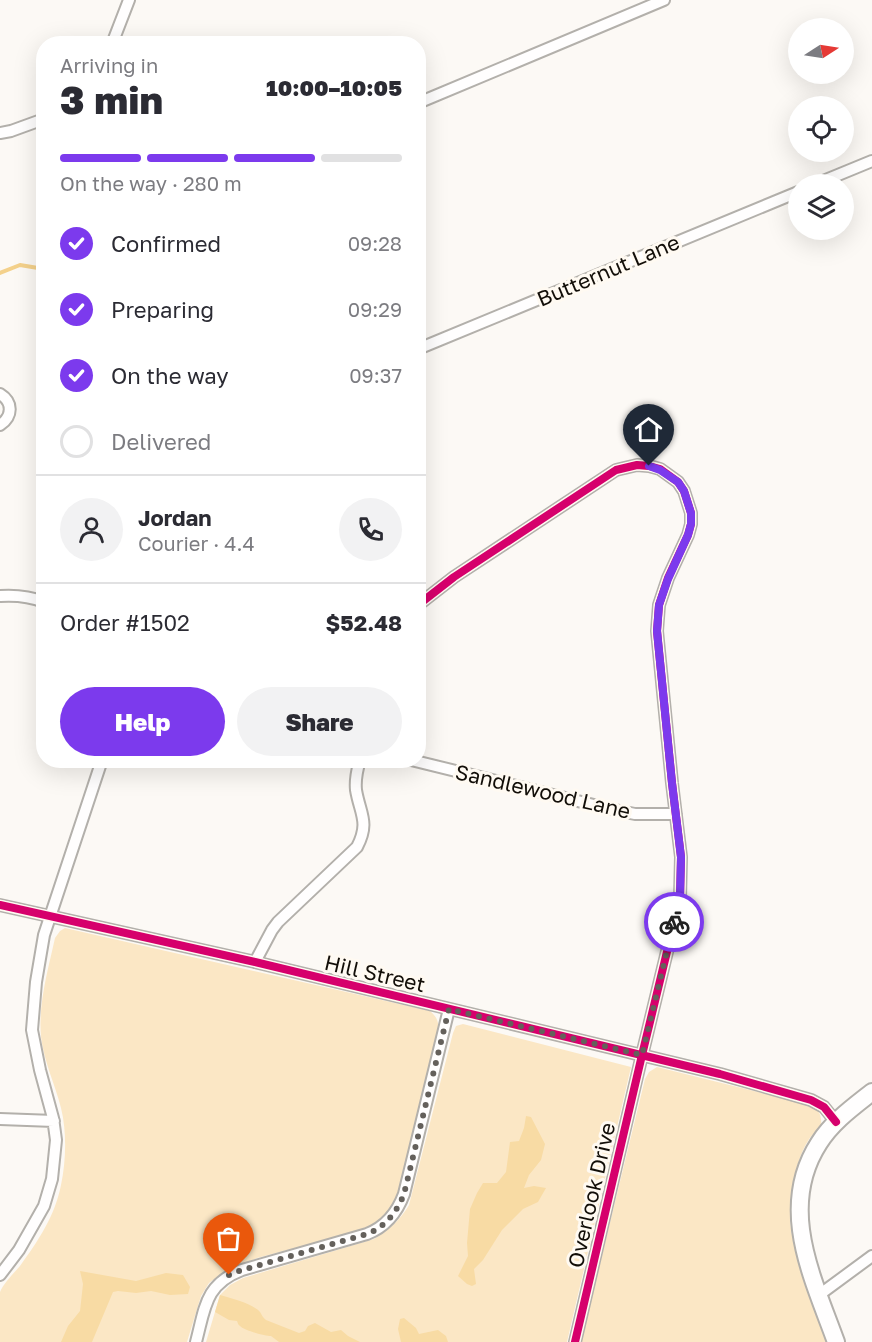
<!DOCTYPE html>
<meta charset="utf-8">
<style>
:root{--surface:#fff;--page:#f2f2f3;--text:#2b2b33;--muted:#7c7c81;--line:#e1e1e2;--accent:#7c3aed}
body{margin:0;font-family:"Golos Text",sans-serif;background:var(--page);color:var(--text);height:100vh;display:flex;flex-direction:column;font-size:22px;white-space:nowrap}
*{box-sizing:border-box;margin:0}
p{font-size:20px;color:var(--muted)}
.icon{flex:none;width:33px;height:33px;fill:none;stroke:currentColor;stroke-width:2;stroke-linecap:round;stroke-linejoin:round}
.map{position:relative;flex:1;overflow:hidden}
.sheet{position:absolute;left:36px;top:36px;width:390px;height:732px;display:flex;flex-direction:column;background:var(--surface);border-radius:24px;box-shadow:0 6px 24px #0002}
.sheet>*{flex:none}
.needle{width:39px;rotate:78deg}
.controls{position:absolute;left:788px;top:18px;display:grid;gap:12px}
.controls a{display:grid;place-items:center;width:66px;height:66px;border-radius:50%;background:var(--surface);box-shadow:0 6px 24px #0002;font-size:30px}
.pin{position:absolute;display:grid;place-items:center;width:51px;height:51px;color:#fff;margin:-62px -26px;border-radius:50% 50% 50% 0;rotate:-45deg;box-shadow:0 0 6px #0007}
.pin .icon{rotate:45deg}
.courier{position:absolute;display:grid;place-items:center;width:60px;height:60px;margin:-30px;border:4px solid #7c3aed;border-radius:50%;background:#fff;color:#222;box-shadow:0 2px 8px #0007}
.overview em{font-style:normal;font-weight:800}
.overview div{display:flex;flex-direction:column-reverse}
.overview{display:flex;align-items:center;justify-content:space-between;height:102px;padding:0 24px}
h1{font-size:39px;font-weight:800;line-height:45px}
.bar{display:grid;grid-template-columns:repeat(4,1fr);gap:9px 6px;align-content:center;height:72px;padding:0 24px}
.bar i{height:8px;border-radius:4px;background:var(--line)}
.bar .active{background:var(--accent)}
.bar p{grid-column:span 4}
.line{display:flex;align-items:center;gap:15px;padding:0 24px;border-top:2px solid var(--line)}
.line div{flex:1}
.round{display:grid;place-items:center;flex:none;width:63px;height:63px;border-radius:32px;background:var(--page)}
ol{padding:0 24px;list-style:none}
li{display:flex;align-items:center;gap:18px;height:66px}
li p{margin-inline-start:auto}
li .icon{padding:6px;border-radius:50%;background:var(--accent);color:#fff;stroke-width:4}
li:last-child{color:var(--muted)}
li i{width:33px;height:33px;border:3px solid var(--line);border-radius:50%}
.primary-button{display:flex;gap:12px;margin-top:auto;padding:12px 24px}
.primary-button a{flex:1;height:69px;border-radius:36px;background:var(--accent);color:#fff;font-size:24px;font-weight:800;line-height:69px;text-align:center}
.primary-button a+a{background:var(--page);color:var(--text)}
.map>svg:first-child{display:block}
.green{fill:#fbe7c5}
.forest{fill:#f8dba4}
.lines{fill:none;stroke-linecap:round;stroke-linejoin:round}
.stream{stroke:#f4d18b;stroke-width:4}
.street-casing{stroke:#b3b0ab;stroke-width:14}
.secondary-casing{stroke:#b3b0ab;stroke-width:20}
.street{stroke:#fffefe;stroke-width:10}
.secondary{stroke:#fffefe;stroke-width:16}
.cycleway-casing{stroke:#fffaf2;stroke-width:11}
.cycleway{stroke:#d6006c;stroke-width:8}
.done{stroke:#64605b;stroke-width:6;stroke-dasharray:0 10.8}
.route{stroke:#7c3aed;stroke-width:8}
.labels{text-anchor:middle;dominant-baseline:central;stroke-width:6;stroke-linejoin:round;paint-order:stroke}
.street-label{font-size:21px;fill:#120e08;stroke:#fffaf2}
</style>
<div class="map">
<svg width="872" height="1342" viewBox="0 0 872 1342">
<rect width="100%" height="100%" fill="#fcf9f5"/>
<path class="green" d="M 65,928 L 430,1011 C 436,1016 439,1021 438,1029 L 403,1177 L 395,1201 L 385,1215 L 376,1223 L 356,1232 L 257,1258 L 225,1271 L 209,1283 L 201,1296 L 187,1342 L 0,1342 C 0,1333 0,1298 0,1292 C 3,1284 14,1273 20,1266 C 38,1241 55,1216 61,1185 C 66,1161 67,1132 61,1108 C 55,1084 44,1062 41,1037 C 38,1004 48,970 55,938 L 60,931 Z
M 463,1024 L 631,1067 L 567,1342 L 206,1342 L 220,1295 L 230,1285 L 243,1278 L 374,1239 C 389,1230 400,1220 409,1205 L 453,1033 L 456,1026 Z
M 657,1067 L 807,1104 C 820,1110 822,1114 821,1128 C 816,1132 811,1135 808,1141 C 793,1164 785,1217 794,1242 C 795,1246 799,1251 801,1254 L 831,1342 L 581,1342 L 645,1079 L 649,1072 Z"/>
<path class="forest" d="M 526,1116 L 531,1117 L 545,1144 L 541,1160 L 529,1175 L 524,1188 L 534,1186 L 546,1188 L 538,1202 L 523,1209 L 502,1230 L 483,1260 L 474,1269 L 476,1284 L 472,1286 L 467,1284 L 458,1276 L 468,1256 L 467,1243 L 470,1209 L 477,1193 L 483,1183 L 497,1183 L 506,1172 L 510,1142 L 519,1141 L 524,1128 Z
M 80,1271 L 136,1281 L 166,1273 L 183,1275 L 190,1287 L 188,1294 L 170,1295 L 151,1291 L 136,1293 L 118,1291 L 113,1292 L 92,1342 L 61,1342 L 68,1326 L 80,1311 L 83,1284 Z
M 220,1295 C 230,1298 254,1304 260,1312 C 262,1315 263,1318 266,1320 L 299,1333 L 305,1331 L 308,1326 L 315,1323 L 331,1332 L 341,1330 L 348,1336 L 360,1342 L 279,1342 L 271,1336 C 265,1336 243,1330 240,1326 C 238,1325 238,1323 237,1321 L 229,1320 L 215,1312 Z
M 404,1318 L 416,1328 L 419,1334 L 438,1330 L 446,1336 L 448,1342 L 401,1342 L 398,1329 L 400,1319 Z"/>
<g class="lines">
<path class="stream" d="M 0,273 L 20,265 L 44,269"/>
<defs>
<path id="street" d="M 112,44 L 129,0
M 418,103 L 664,0
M 0,133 L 11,131 L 44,119
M 816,184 L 872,161
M 418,349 L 798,192
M 0,394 C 13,402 13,416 0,425
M 0,596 C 15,595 29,596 44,602
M 418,605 L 454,577 L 616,470 L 637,465 L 649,466 L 660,469 L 678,482 L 684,491 L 691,513 L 691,524 L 688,535 L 668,578 L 659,605 L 657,631 L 672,783 L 681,857 L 680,898 L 642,1055 L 575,1342
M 411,760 L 610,809 L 635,814 L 676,814
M 0,905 L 255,962 L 720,1074 L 811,1100 L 824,1107 L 836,1122
M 255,962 L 272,930 L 278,922 L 357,847 C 370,822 360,814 356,790 C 355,780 357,770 360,760
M 0,1119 L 54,1121
M 0,1275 L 19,1250 L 44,1206 L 52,1179 L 56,1140 L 53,1118 L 40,1070 L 32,1030 L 36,982 L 44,935 L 102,760
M 819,1295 L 872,1256
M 196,1342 C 205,1308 205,1284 242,1270 L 367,1234 C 385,1227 397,1213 404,1194 L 449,1009"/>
<path id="secondary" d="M 836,1342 C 813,1278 777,1208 819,1143 C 832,1122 853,1107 872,1092"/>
</defs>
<use href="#street" class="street-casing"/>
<use href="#secondary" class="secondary-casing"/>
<use href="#street" class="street"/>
<use href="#secondary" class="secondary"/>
<defs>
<path id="cycleway" d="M 418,605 L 454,577 L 616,470 L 637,465 L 649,466 L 660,469 L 678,482 L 684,491 L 691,513 L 691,524 L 688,535 L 668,578 L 659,605 L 657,631 L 672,783 L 681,857 L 680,898 L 642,1055 L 575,1342
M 0,905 L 255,962 L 720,1074 L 811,1100 L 824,1107 L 836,1122"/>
</defs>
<use href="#cycleway" class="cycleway-casing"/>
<use href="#cycleway" class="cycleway"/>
</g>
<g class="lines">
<path class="done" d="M 229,1275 L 242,1270 L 367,1234 C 385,1227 397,1212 404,1194 L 449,1009 L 642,1055 L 674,922"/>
<path class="route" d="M 649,466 L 660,470 L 678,482 L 684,491 L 691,513 L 691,524 L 688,535 L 668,579 L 659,605 L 657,631 L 672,783 L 681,857 L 680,898 L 674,922"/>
</g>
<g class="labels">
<g class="street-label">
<text transform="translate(608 270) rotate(-23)">Butternut Lane</text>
<text transform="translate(543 791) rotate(13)">Sandlewood Lane</text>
<text transform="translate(375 973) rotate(13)">Hill Street</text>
<text transform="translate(591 1195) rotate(-77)">Overlook Drive</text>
</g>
</g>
</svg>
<div class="controls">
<a><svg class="needle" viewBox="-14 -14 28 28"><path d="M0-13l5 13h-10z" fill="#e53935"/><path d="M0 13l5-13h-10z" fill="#7c7c81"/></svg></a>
<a><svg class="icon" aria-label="locate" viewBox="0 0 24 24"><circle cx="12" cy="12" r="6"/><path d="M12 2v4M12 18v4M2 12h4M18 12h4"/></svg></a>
<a><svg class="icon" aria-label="layers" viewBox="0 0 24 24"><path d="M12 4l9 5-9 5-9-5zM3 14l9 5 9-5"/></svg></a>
</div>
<div class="pin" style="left:229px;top:1275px;background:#ea580c"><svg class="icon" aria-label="bag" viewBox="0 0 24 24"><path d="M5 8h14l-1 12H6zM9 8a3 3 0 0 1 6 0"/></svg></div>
<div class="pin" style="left:649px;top:466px;background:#1f2937"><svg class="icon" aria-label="home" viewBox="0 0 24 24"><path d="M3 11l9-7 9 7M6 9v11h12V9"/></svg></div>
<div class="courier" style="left:674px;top:922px"><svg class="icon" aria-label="bike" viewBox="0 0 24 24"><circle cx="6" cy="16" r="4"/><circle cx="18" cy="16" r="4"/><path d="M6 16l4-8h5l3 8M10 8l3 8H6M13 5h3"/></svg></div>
<section class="sheet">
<div class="overview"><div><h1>3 min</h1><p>Arriving in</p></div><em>10:00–10:05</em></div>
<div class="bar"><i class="active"></i><i class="active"></i><i class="active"></i><i></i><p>On the way · 280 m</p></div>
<ol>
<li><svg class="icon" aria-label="check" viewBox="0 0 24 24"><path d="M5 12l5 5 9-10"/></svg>Confirmed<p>09:28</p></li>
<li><svg class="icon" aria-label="check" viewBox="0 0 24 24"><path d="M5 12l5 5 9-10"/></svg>Preparing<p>09:29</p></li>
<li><svg class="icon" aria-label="check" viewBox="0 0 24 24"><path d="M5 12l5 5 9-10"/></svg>On the way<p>09:37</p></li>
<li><i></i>Delivered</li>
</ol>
<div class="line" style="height:108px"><a class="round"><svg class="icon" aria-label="person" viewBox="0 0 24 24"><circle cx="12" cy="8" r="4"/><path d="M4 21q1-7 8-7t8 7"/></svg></a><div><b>Jordan</b><p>Courier · 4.4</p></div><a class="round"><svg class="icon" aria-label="phone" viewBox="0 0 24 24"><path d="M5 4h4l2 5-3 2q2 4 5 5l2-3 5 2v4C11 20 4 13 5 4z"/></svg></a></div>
<div class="line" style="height:78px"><div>Order #1502</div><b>$52.48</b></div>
<div class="primary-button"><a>Help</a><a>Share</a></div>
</section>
</div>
